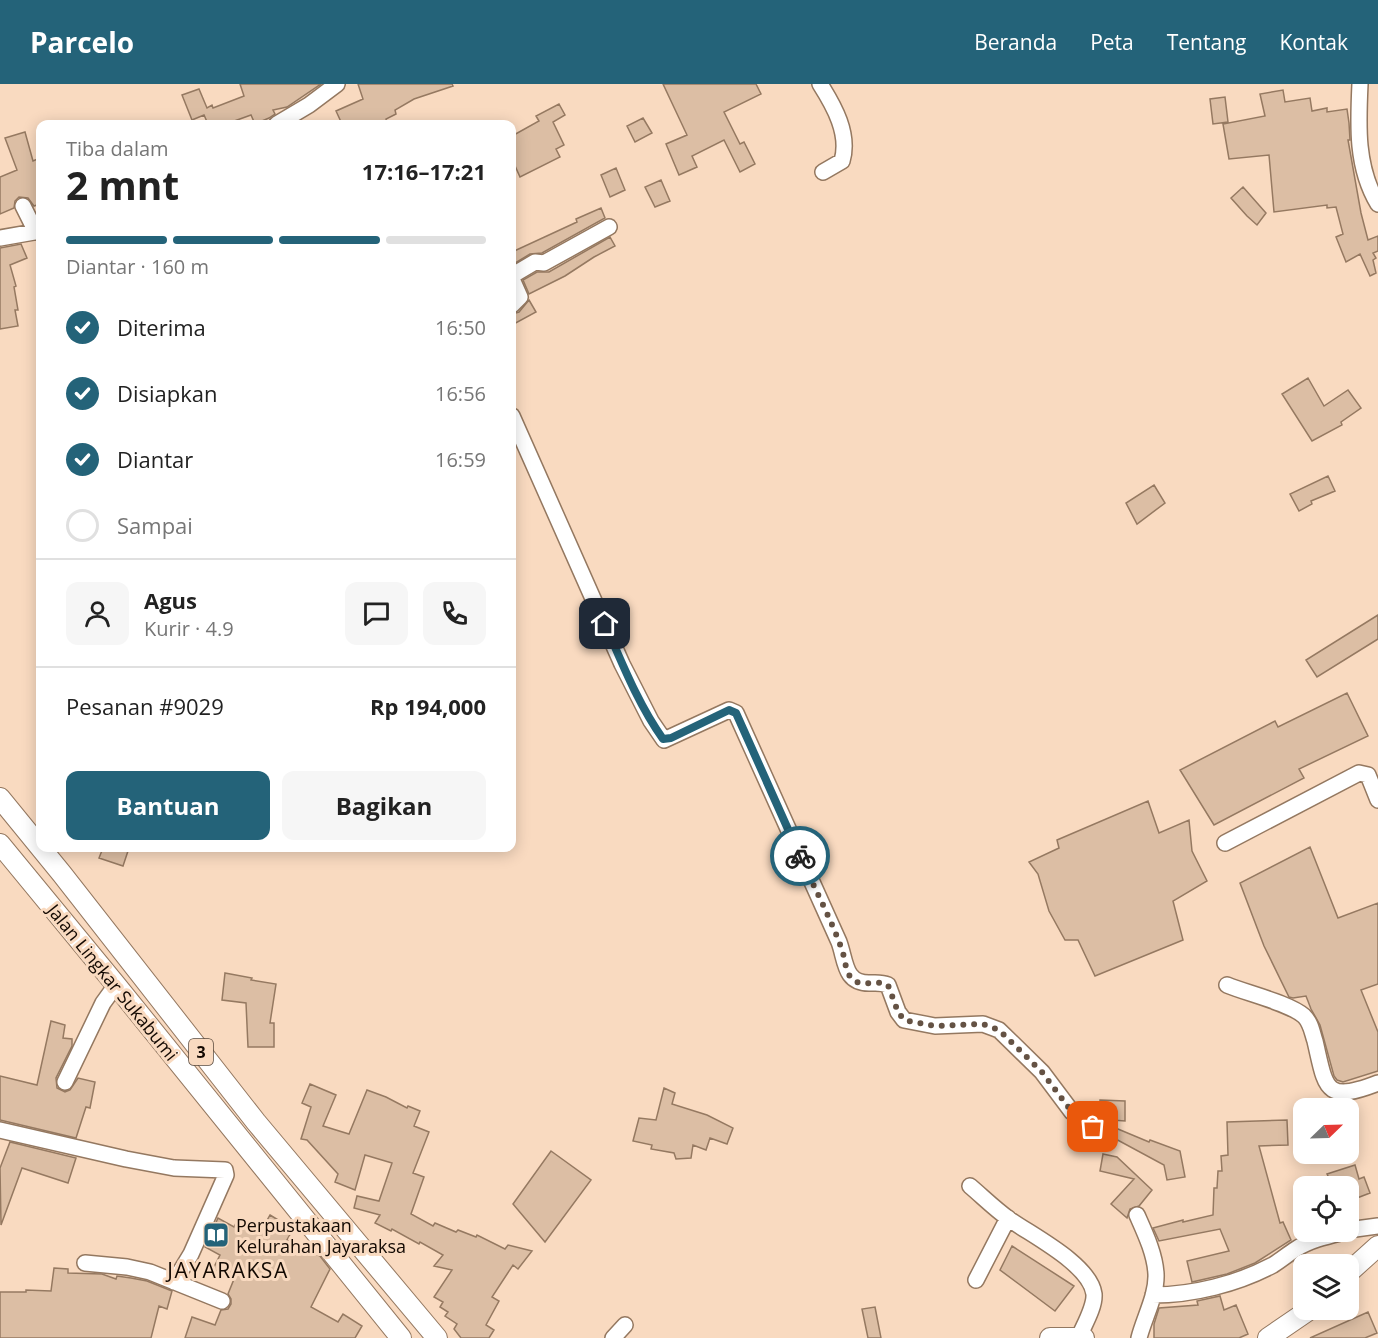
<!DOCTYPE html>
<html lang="id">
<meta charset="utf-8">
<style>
:root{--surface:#fff;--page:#f6f6f6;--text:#222;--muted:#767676;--line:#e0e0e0;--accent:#246379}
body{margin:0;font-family:"Open Sans",sans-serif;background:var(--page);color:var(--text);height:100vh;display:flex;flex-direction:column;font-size:22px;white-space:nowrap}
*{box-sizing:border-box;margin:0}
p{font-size:20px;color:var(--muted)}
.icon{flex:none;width:33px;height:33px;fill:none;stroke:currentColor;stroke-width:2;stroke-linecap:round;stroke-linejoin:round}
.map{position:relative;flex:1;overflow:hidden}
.panel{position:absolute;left:36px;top:36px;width:480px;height:732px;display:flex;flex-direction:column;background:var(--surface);border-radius:12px;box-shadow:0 3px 15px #0003}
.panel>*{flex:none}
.needle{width:39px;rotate:67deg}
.fabs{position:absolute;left:1293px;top:1014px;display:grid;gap:12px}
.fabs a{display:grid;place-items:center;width:66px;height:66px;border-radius:12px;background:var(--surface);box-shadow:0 3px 15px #0003;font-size:30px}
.pin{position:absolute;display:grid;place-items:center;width:51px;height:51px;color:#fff;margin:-26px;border-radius:12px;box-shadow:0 3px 9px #0006}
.courier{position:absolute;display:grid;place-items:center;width:60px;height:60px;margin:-30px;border:4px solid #246379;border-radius:50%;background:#fff;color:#222;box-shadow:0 2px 8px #0007}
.overview em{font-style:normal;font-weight:700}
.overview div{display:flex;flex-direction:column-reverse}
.overview{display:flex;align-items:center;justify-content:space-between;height:102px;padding:0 30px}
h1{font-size:39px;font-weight:700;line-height:45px}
.bar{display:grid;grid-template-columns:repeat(4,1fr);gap:9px 6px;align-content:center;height:72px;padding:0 30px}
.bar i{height:8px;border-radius:4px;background:var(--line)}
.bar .current{background:var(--accent)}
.bar p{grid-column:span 4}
.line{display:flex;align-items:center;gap:15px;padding:0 30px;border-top:2px solid var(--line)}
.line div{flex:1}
.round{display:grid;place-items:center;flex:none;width:63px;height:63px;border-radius:12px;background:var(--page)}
ol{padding:0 30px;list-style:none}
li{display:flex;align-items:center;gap:18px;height:66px}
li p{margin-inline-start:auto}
li .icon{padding:6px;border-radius:50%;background:var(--accent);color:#fff;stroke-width:4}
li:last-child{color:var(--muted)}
li i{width:33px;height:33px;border:3px solid var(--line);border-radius:50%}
.button{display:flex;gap:12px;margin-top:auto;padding:12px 30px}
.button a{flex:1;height:69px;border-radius:12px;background:var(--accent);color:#fff;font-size:24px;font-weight:700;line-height:69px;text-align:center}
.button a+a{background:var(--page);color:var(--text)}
header{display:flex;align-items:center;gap:36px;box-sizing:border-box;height:84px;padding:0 30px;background:var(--accent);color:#fff}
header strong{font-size:28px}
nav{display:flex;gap:33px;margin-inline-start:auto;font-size:21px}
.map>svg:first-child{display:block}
.building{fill:#dcbea4;stroke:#957961;stroke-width:1.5}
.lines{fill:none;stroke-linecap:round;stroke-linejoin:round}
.minor-casing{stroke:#947860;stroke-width:18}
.major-casing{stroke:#947860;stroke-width:22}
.minor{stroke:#fff;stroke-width:15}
.major{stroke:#fff;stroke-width:20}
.done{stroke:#645244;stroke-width:6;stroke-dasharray:0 10.8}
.route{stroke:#246379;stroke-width:8}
.labels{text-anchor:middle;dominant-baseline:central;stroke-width:6;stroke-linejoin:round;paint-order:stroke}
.shield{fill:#f9dac0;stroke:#58483b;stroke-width:1.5}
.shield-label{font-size:16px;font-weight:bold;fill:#130902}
.street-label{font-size:18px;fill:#130902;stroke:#f9dac0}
.poi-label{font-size:18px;fill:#130902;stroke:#f9dac0;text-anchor:start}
.quarter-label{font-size:21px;letter-spacing:1.5px;fill:#130902;stroke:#f9dac0}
</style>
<header>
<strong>Parcelo</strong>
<nav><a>Beranda</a><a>Peta</a><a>Tentang</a><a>Kontak</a></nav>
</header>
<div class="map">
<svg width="1378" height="1254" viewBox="0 0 1378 1254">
<rect width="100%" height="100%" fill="#f9dac0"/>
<path class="building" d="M 240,0 L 321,0 L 287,23 L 273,26 L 275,30 L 269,34 L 255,40 L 251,31 L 226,40 L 208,40 L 204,31 L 192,36 L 182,11 L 199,5 L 207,24 L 212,21 L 213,24 L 244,12 Z
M 358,0 L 452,0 L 453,2 L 414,15 L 395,26 L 396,30 L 386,35 L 388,40 L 342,40 L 336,27 L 363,15 Z
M 663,0 L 756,0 L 761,10 L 724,28 L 740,60 L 744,58 L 755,80 L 740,88 L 724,56 L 692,72 L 697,83 L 679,91 L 666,60 L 687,51 Z
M 1283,6 L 1285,18 L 1310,14 L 1312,27 L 1327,24 L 1327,28 L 1347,25 L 1349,39 L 1350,56 L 1348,56 L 1361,129 L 1368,156 L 1378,152 L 1378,167 L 1373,169 L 1376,174 L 1373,176 L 1376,189 L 1370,192 L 1360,170 L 1346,178 L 1336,153 L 1343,150 L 1336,123 L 1327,124 L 1327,121 L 1274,128 L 1269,71 L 1229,75 L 1223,40 L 1265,32 L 1260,10 Z
M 1225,13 L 1228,38 L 1213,40 L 1210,15 Z
M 559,20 L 565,31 L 553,38 L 564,61 L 556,65 L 560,73 L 520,93 L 512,75 L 512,52 L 539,37 L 536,32 Z
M 643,34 L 652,49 L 635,58 L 627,42 Z
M 25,48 L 33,77 L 40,74 L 40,120 L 34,122 L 28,114 L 19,113 L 15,117 L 14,124 L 0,130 L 0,93 L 17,86 L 5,54 Z
M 616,84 L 625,106 L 610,113 L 601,91 Z
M 661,96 L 670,117 L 655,123 L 645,103 Z
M 1243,103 L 1266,129 L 1257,141 L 1247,132 L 1231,114 Z
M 601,124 L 605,134 L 542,169 L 530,170 L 512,181 L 512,168 L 577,138 L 576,135 Z
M 610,153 L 615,162 L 594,173 L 565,192 L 529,210 L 523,196 L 537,188 L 549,188 Z
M 21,160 L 27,174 L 10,181 L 16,202 L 14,203 L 18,226 L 15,226 L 18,242 L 0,245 L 0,164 Z
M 529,216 L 536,228 L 512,241 L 512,230 L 519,228 Z
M 1308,294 L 1324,322 L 1348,306 L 1361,324 L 1341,338 L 1342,341 L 1312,357 L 1282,310 Z
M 1328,392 L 1335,407 L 1311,417 L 1312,420 L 1299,427 L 1290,410 Z
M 1154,401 L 1165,419 L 1137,440 L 1126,419 Z
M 1378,531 L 1378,555 L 1317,593 L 1306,576 Z
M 1347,609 L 1368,652 L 1299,685 L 1304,694 L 1214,741 L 1180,686 L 1275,637 L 1278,643 Z
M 1148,717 L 1159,749 L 1189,736 L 1192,767 L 1207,797 L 1173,817 L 1183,856 L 1095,892 L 1078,856 L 1065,856 L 1049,827 L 1038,790 L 1029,778 L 1059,764 L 1057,756 Z
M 1310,763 L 1338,834 L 1378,819 L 1378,900 L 1361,906 L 1378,948 L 1378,987 L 1343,998 L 1337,996 L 1334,992 L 1320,941 L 1311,925 L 1306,912 L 1293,914 L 1289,913 L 1264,862 L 1240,799 Z
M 103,764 L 129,764 L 123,782 L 99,774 Z
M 225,889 L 252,894 L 251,896 L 276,900 L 270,939 L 274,939 L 274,963 L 248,963 L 246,919 L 222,916 Z
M 51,937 L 65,941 L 63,954 L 72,955 L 72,962 L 56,994 L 57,1004 L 65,1008 L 70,1006 L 78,994 L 95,998 L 90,1024 L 86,1023 L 76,1054 L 0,1036 L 0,992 L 37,1001 Z
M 310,1000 L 336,1011 L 323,1042 L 349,1050 L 367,1006 L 386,1013 L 407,1024 L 408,1022 L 420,1027 L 414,1042 L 429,1048 L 413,1089 L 424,1093 L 411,1130 L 433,1142 L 435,1139 L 456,1148 L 458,1146 L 476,1153 L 477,1151 L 505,1165 L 508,1161 L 532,1167 L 518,1185 L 513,1181 L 492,1213 L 499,1217 L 486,1241 L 494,1246 L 489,1254 L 461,1254 L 454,1245 L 457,1240 L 445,1232 L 448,1228 L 440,1223 L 443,1218 L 434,1213 L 452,1186 L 434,1182 L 443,1171 L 420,1158 L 419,1160 L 392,1145 L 391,1147 L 375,1139 L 380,1131 L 354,1124 L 357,1112 L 379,1117 L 392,1079 L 365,1071 L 355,1106 L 335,1098 L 338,1090 L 307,1056 L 301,1055 L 311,1023 L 302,1019 Z
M 664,1004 L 675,1009 L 672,1020 L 707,1031 L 733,1044 L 727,1060 L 710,1054 L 706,1066 L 693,1061 L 691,1074 L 676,1075 L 674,1069 L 651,1065 L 652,1061 L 633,1057 L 639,1034 L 656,1036 Z
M 1100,1016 L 1125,1017 L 1125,1037 L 1099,1035 Z
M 1287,1036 L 1288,1061 L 1259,1062 L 1280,1139 L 1283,1138 L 1291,1156 L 1255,1179 L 1227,1190 L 1192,1198 L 1187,1177 L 1229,1167 L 1220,1145 L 1159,1157 L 1153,1144 L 1183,1136 L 1183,1138 L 1213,1131 L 1214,1104 L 1217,1104 L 1218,1087 L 1222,1087 L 1221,1072 L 1228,1071 L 1227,1038 Z
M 1106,1040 L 1149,1058 L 1150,1056 L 1180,1067 L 1185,1093 L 1167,1096 L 1164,1081 L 1112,1053 L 1112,1046 Z
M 10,1058 L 76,1074 L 68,1099 L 22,1084 L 1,1141 L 0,1084 Z
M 551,1067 L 591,1096 L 545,1158 L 513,1120 Z
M 1103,1070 L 1117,1073 L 1152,1106 L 1139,1122 L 1130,1125 L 1127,1134 L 1111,1120 L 1134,1095 L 1100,1087 Z
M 1355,1081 L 1359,1095 L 1364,1093 L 1370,1109 L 1357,1114 L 1352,1102 L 1303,1102 L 1328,1092 L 1327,1090 Z
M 270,1131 L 293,1145 L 287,1156 L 320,1172 L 330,1185 L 311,1223 L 338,1238 L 343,1230 L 362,1242 L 355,1254 L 185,1254 L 192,1233 L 215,1241 L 221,1226 L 228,1225 L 231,1220 L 231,1215 L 228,1210 L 234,1195 L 213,1185 L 220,1171 L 205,1163 L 218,1134 L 234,1143 L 238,1135 L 261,1147 Z
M 1012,1162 L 1074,1202 L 1055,1227 L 1000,1186 Z
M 54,1184 L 68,1185 L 68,1189 L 102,1190 L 116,1195 L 117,1192 L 131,1194 L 147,1197 L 172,1207 L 167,1225 L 159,1222 L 151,1254 L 0,1254 L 0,1208 L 26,1208 L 26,1206 L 51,1207 Z
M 1220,1212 L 1224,1226 L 1236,1221 L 1248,1250 L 1239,1254 L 1154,1254 L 1154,1240 L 1159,1224 L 1198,1221 L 1197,1217 Z
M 875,1223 L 881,1254 L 868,1254 L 862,1225 Z
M 1368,1228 L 1377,1249 L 1365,1254 L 1310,1254 Z"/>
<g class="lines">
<defs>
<path id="minor" d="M 820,0 C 834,22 850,50 842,77 L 823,88
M 1360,0 C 1358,42 1356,83 1378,120
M 277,40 L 309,21 L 337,0
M 23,122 L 36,148
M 0,154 L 40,147
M 512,221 L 520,213 L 512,195 L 513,191 L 535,178 L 544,179 L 609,143
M 512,332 L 622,580 L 651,637 L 664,656 L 729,626 L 736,629 L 839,858 C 846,877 844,899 869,899 C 876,899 881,898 888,901 L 898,928 L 904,936 L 935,942 L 983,940 L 999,946 L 1042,988 L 1072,1028 L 1103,1050
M 1225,759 L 1359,689 L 1368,691 L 1378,716
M 1227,901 C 1246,909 1289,919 1304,932 C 1311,939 1312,948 1315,957 C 1326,1004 1324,1020 1378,999
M 65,998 L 103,919 L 116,901
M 0,1046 L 126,1075 L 174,1084 L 225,1086 L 226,1091 L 191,1170 L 174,1198
M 970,1102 C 983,1113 995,1125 1009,1135 C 1031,1151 1090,1180 1094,1210 C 1095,1223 1084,1241 1079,1253
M 1137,1131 C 1145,1149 1155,1170 1156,1190 C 1157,1211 1144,1234 1139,1254
M 1348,1146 L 1378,1142
M 85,1179 L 127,1183 L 150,1188 L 222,1217
M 976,1196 L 1008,1134
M 1153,1211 C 1193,1211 1237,1200 1273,1181 C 1281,1176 1288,1170 1296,1165 C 1310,1156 1328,1152 1344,1148
M 613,1254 L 625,1241"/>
<path id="major" d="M 0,714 L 62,790 L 256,1038 L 437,1254
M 0,760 L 116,901 L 401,1254
M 1348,1189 L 1378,1162
M 1050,1254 L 1084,1254
M 1268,1254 L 1309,1226"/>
</defs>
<use href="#minor" class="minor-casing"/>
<use href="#major" class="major-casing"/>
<use href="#minor" class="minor"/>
<use href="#major" class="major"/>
</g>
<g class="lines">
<path class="done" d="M 800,772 C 814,804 832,836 843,869 C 845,877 846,889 852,895 C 862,904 877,895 888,901 L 898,928 L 904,936 L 935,942 L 983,940 L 999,946 L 1042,988 L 1072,1028 L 1093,1043"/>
<path class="route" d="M 605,540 C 622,579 638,620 663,655 L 671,654 L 729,626 L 736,629 L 800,772"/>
</g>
<defs>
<symbol id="library-square" viewBox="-11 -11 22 22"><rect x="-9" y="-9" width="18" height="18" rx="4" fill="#246379" stroke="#f9dac0"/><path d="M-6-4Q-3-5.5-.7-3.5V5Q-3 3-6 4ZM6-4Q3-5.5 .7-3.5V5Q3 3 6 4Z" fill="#fff"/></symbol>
</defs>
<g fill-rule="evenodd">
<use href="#library-square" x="201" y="1136" width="30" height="30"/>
</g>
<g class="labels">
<rect class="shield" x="189" y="955" width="24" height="26" rx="4.5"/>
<g class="shield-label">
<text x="201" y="968">3</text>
</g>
<g class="street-label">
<text transform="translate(113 898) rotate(51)">Jalan Lingkar Sukabumi</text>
</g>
<g class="poi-label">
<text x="236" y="1141">Perpustakaan<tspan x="236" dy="21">Kelurahan Jayaraksa</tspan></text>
</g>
<g class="quarter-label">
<text x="228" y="1186">JAYARAKSA</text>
</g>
</g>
</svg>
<div class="fabs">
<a><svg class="needle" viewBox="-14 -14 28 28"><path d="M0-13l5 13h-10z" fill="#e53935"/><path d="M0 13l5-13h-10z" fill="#767676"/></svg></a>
<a><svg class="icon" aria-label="locate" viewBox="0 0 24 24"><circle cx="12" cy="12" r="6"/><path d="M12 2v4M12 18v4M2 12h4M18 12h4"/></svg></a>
<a><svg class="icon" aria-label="layers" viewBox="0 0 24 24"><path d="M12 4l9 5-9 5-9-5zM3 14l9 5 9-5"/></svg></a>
</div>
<div class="pin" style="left:1093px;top:1043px;background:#ea580c"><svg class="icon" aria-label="bag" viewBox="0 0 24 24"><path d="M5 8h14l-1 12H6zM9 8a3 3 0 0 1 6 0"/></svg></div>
<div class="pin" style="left:605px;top:540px;background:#1f2937"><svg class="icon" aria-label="home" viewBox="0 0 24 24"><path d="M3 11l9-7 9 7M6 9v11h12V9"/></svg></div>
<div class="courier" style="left:800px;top:772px"><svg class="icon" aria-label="bike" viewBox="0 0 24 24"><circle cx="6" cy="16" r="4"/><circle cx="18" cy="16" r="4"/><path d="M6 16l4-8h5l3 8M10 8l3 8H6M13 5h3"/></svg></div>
<section class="panel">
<div class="overview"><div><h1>2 mnt</h1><p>Tiba dalam</p></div><em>17:16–17:21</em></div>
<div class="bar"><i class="current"></i><i class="current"></i><i class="current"></i><i></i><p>Diantar · 160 m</p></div>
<ol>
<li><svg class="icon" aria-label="check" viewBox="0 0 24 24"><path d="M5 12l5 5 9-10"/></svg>Diterima<p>16:50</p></li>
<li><svg class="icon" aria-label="check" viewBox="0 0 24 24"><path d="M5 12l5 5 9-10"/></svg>Disiapkan<p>16:56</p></li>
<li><svg class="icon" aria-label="check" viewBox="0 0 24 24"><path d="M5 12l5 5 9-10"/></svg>Diantar<p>16:59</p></li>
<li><i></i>Sampai</li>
</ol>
<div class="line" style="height:108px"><a class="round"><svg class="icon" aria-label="person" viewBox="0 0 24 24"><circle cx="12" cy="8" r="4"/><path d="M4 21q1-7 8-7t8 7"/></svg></a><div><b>Agus</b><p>Kurir · 4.9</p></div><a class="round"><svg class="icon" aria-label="chat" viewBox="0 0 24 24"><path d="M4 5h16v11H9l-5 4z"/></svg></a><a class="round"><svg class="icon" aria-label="phone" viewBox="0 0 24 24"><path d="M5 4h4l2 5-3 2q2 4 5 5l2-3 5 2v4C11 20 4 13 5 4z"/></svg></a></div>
<div class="line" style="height:78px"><div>Pesanan #9029</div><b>Rp 194,000</b></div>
<div class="button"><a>Bantuan</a><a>Bagikan</a></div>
</section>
</div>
